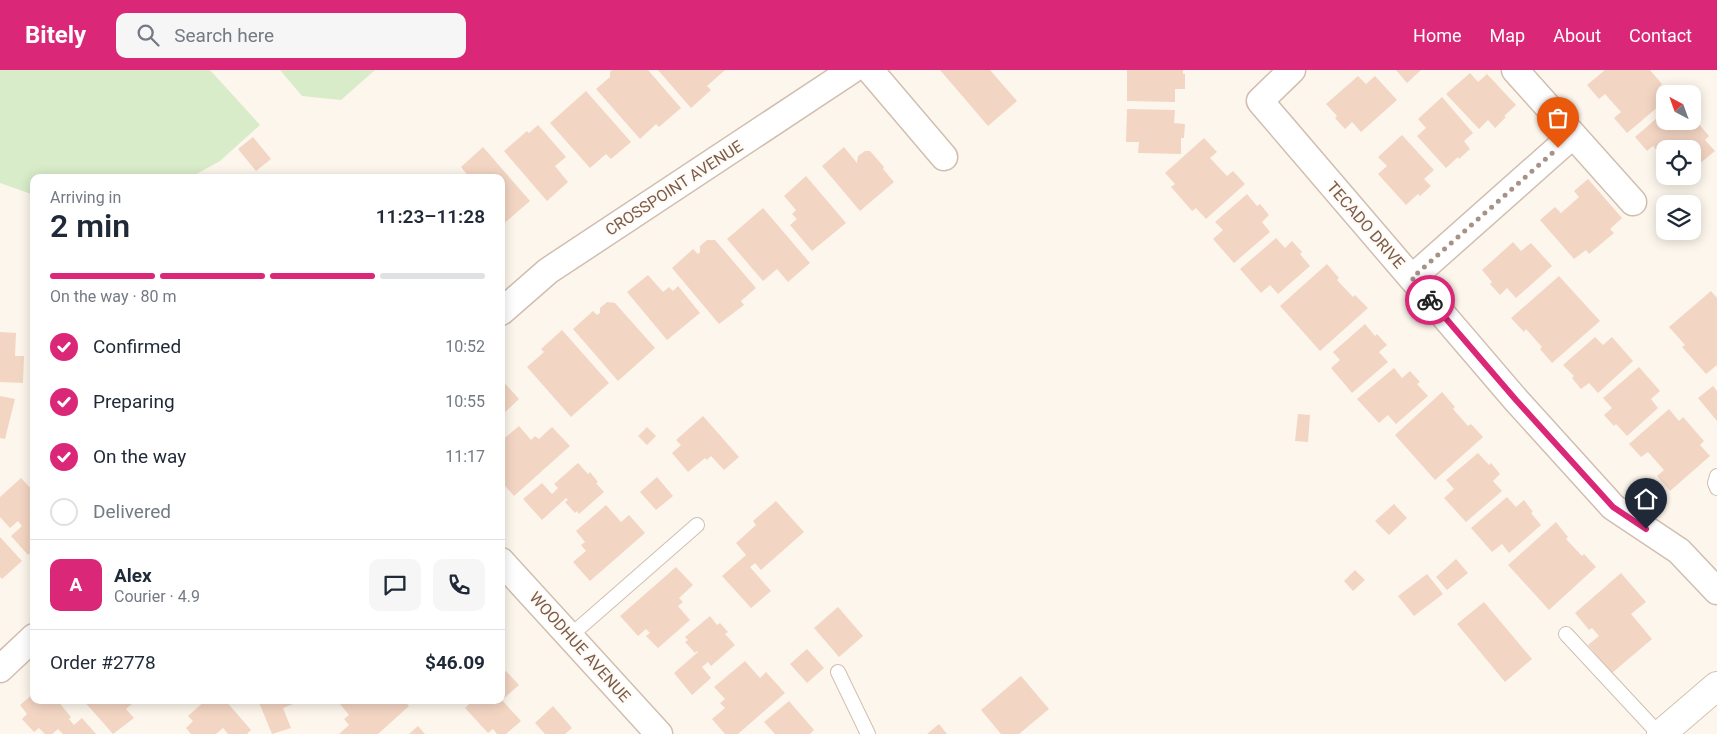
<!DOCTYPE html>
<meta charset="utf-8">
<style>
:root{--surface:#fff;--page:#f6f6f7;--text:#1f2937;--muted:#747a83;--line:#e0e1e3;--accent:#db2777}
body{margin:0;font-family:Roboto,sans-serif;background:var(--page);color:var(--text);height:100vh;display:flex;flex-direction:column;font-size:19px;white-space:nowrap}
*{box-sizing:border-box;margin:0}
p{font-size:16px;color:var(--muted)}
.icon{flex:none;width:28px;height:28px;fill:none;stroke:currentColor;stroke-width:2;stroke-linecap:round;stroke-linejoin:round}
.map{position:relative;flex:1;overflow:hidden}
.drawer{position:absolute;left:30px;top:104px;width:475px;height:530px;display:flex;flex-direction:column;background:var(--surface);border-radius:10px;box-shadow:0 2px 12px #0003}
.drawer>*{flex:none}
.needle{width:32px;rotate:319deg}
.tools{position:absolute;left:1656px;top:15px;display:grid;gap:10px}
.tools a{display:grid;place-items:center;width:45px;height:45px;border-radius:10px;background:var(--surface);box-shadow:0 2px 12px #0003;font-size:25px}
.pin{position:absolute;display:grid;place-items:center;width:42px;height:42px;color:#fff;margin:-51px -21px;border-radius:50% 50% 50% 0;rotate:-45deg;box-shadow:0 0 5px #0007}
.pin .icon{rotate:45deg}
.courier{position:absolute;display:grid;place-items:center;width:50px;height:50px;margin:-25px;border:4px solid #db2777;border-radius:50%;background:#fff;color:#222;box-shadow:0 1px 6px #0007}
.head em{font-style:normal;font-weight:600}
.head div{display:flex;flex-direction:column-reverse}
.head{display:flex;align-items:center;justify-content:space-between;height:85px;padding:0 20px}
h1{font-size:32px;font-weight:600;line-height:38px}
.bar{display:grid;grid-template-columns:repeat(4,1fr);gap:8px 5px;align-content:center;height:60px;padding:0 20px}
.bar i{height:6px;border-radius:4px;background:var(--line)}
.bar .active{background:var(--accent)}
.bar p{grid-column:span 4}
.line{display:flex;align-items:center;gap:12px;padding:0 20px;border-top:1px solid var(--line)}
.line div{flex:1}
.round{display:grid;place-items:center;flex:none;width:52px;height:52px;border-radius:10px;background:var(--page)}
ol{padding:0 20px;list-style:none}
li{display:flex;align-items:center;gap:15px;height:55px}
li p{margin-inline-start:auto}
li .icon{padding:5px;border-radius:50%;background:var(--accent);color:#fff;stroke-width:4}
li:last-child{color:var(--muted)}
li i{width:28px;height:28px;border:2px solid var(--line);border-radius:50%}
header{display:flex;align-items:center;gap:30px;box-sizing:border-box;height:70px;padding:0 25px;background:var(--accent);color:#fff}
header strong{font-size:24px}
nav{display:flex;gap:28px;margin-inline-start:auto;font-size:18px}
.search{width:350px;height:45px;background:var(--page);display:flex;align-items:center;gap:12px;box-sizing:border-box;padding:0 18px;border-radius:10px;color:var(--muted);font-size:19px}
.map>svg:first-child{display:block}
.green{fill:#d8ecc9}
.building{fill:#f3d5c3}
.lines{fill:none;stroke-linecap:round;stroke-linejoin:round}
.lane-casing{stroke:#d1beb0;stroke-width:16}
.street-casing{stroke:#d1beb0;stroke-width:29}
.secondary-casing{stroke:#d6c0b0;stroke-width:30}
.lane{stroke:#fff;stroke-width:14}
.street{stroke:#fff;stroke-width:26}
.secondary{stroke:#fff;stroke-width:28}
.done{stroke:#a89285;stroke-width:5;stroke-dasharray:0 9}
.route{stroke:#db2777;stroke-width:6}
.labels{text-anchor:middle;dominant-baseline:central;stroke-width:4;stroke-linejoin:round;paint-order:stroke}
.street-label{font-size:16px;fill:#7a5c4d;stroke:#fffaf3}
</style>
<header>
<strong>Bitely</strong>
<div class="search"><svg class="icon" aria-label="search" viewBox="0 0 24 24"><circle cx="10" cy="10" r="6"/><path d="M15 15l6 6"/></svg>Search here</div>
<nav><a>Home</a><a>Map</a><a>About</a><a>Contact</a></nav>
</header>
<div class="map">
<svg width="1717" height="664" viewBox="0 0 1717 664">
<rect width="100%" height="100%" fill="#fdf6ec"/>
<path class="green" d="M 0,0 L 210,0 L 260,55 L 220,91 L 191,107 L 34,108 L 34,125 L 0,113 Z
M 280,0 L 375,0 L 341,30 L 302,26 Z"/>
<path class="building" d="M 612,0 L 648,0 L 681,38 L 659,57 L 656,54 L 640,69 L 596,19 L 610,7 L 610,2 Z
M 658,0 L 725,0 L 707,16 L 711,20 L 691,38 Z
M 940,0 L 990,0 L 1017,31 L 988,56 Z
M 1127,0 L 1183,0 L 1183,4 L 1185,4 L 1185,19 L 1175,19 L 1175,32 L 1127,31 Z
M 1396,0 L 1421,0 L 1407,13 Z
M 1605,0 L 1650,0 L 1662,14 L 1658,18 L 1665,27 L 1665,31 L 1627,63 L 1614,48 L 1621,42 L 1605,24 L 1599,29 L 1587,15 Z
M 1470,3 L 1478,12 L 1487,4 L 1516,35 L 1504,46 L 1506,47 L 1495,58 L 1488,50 L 1479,59 L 1446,24 Z
M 1358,6 L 1366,14 L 1375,6 L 1397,30 L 1361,62 L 1352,52 L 1345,59 L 1335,48 L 1337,46 L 1326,34 Z
M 586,21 L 631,72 L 611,89 L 606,84 L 590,98 L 550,53 Z
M 1442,27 L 1473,63 L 1464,71 L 1470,79 L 1459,89 L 1458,87 L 1446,98 L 1417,66 L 1426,58 L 1418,49 Z
M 1127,39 L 1175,40 L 1174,53 L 1185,54 L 1184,68 L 1181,68 L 1181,84 L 1138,83 L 1139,72 L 1126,72 Z
M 1665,41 L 1665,51 L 1692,51 L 1692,46 L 1709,66 L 1705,70 L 1715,81 L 1692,100 L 1692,79 L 1665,79 L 1665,90 L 1653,76 L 1647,81 L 1635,67 Z
M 538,55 L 566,87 L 555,96 L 568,112 L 547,131 L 504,81 L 527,61 L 529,63 Z
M 1402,65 L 1434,100 L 1424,109 L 1431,116 L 1420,126 L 1418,124 L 1406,135 L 1378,104 L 1387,96 L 1378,87 Z
M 253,67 L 271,89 L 256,101 L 238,79 Z
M 1204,68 L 1217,82 L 1210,88 L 1227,106 L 1233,101 L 1245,114 L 1206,149 L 1196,138 L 1192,141 L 1171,117 L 1175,114 L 1165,103 Z
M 483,77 L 530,131 L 501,156 L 501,108 L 470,108 L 461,97 Z
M 844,77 L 857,93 L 858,86 L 865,81 L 870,81 L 884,97 L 883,99 L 894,112 L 860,141 L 822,96 Z
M 806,106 L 846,153 L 812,181 L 790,155 L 797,149 L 792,144 L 796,140 L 784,126 Z
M 1668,106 L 1685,106 L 1675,115 Z
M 1588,109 L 1622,148 L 1610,159 L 1614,163 L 1589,184 L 1586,180 L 1574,189 L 1540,150 L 1555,137 L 1561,143 L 1579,127 L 1574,121 Z
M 1247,124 L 1257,136 L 1260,134 L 1269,145 L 1262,152 L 1270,162 L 1234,193 L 1213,169 L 1223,160 L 1215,152 Z
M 763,138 L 810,193 L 788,212 L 777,199 L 763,211 L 727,169 Z
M 1276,168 L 1285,178 L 1292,171 L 1302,182 L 1300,184 L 1310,196 L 1278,224 L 1270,215 L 1261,223 L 1240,199 Z
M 707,170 L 715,170 L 756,218 L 741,231 L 744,235 L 719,254 L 672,198 L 693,179 L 698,184 L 700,182 L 700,176 Z
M 1513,172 L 1521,181 L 1531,173 L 1552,196 L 1516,228 L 1507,218 L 1500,225 L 1490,214 L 1492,212 L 1482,200 Z
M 1327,194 L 1339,208 L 1337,210 L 1353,227 L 1355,225 L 1368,238 L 1320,281 L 1280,236 Z
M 648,205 L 663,222 L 669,217 L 673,221 L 678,216 L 700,243 L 667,270 L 627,222 Z
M 1559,206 L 1600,251 L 1552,293 L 1540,279 L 1542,277 L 1526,259 L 1524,262 L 1511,248 Z
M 1711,221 L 1717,228 L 1717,295 L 1706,304 L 1682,277 L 1685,275 L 1669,257 Z
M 607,232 L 615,233 L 655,278 L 618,311 L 573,259 L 593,241 L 597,245 L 600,243 L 600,238 Z
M 1365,254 L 1375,266 L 1377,264 L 1387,275 L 1379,282 L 1388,292 L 1352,323 L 1331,298 L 1340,290 L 1333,282 Z
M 562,260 L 609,313 L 571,347 L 527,297 L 544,282 L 541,279 Z
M 0,262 L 16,263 L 15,286 L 24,286 L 23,313 L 0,312 Z
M 1595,267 L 1603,275 L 1612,267 L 1633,291 L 1598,323 L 1589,313 L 1581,319 L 1572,308 L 1574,306 L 1563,295 Z
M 1639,297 L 1660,321 L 1651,329 L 1658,338 L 1627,366 L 1616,354 L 1614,356 L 1604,345 L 1612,338 L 1603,328 Z
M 1394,298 L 1402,308 L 1410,301 L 1420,312 L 1417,314 L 1428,326 L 1396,354 L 1388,345 L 1379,353 L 1357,329 Z
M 501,309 L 519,329 L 501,346 Z
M 1713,316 L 1717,321 L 1717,351 L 1698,328 Z
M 1442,322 L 1455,337 L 1453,339 L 1468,356 L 1471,354 L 1483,367 L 1435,410 L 1395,365 Z
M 0,326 L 15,329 L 5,369 L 0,368 Z
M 1669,339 L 1679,351 L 1683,347 L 1704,371 L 1700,375 L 1710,386 L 1670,421 L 1657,406 L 1664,400 L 1648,382 L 1641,387 L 1629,374 Z
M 1298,344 L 1310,345 L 1308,372 L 1295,371 Z
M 703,346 L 739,387 L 724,400 L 711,386 L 707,390 L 705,388 L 688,402 L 672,383 L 681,375 L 676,370 Z
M 519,356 L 531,370 L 535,366 L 539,369 L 552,357 L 570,376 L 514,426 L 501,411 L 501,401 L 504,399 L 501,396 L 501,371 Z
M 647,357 L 656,366 L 647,375 L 638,366 Z
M 1478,383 L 1489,395 L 1491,393 L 1500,404 L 1493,411 L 1502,421 L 1466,452 L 1444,428 L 1454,419 L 1446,410 Z
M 578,393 L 588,404 L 590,402 L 598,412 L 596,413 L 604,422 L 579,444 L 577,441 L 575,443 L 565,432 L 568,430 L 566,428 L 542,450 L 523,429 L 542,413 L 552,424 L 558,418 L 554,414 Z
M 657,407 L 673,426 L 656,440 L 640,422 Z
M 21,408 L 34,422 L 34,436 L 31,438 L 34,441 L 34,446 L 31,448 L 34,450 L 34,480 L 28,485 L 11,466 L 22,456 L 18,451 L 10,458 L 0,447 L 0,427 Z
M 1507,427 L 1516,437 L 1524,430 L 1533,442 L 1531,443 L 1541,455 L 1509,483 L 1502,474 L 1492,482 L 1471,458 Z
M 776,431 L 804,462 L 761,500 L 755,493 L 750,497 L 771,521 L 751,538 L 722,506 L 746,485 L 736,473 L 756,455 L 753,451 Z
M 1394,434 L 1407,448 L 1389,465 L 1375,451 Z
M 606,435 L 621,452 L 629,445 L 645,463 L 590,511 L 573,492 L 586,481 L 581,475 L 585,472 L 576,461 Z
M 1556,452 L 1568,467 L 1566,469 L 1582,486 L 1584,484 L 1596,497 L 1549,540 L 1508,495 Z
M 0,467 L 22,491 L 2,509 L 0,507 Z
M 1456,489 L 1468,503 L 1447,520 L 1436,507 Z
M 676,497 L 693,515 L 679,528 L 683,532 L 678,536 L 690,550 L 658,578 L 646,566 L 650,563 L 646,559 L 638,566 L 620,546 Z
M 1355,500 L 1365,510 L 1353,521 L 1344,511 Z
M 1621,503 L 1646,532 L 1631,544 L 1652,569 L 1612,603 L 1588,575 L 1599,566 L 1592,558 L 1589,560 L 1575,543 Z
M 1427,504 L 1443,524 L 1414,546 L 1398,526 Z
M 1484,532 L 1532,589 L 1505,612 L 1457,554 Z
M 838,537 L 863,566 L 839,587 L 814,558 Z
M 710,546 L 717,555 L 720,553 L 728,562 L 725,564 L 735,575 L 711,596 L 708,592 L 702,597 L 711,608 L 692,625 L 674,603 L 698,582 L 697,581 L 695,583 L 685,572 L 688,570 L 685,567 Z
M 807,579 L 824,598 L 807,613 L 790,594 Z
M 745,591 L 760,608 L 766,602 L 785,623 L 738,664 L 725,664 L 712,649 L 725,638 L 720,633 L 725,629 L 714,617 Z
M 506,601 L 519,615 L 502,630 L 521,651 L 506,664 L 497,664 L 493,659 L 488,663 L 465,638 L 474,630 L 501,630 L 501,605 Z
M 1021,606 L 1049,639 L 1019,664 L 1001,664 L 981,640 Z
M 34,623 L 34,630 L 57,630 L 71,647 L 69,649 L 74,655 L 82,648 L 96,664 L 63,664 L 58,659 L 52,664 L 45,664 L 39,658 L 34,662 L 22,649 L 27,644 L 20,635 Z
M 83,630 L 136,630 L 126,639 L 134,648 L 113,664 Z
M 206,630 L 225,630 L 251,660 L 247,664 L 228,664 L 223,658 L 216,664 L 191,664 L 186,658 L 193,651 L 188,646 Z
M 258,630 L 303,630 L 283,638 L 291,658 L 272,664 Z
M 344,630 L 404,630 L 409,636 L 378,664 L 339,664 L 349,655 L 344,649 L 349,645 L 340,634 Z
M 789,631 L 814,660 L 810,664 L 775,664 L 764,652 Z
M 553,636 L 572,658 L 565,664 L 545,664 L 535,653 Z
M 939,654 L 947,664 L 927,664 Z
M 418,656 L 425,664 L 409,664 Z"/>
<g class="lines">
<defs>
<path id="lane" d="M 1717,406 L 1715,413 L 1717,418
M 1566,564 L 1659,664
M 570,566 L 697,455
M 838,602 L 868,664"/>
<path id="street" d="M 870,0 L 944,87
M 1292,0 L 1260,31 L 1516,330 L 1613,437 L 1679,481 L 1717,521
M 1515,0 L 1633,132
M 1412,208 L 1573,65
M 501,242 L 548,201 L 852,0
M 501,491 L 659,664
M 0,599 L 34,567"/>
<path id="secondary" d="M 1661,664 L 1717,616"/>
</defs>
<use href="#lane" class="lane-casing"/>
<use href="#street" class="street-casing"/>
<use href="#secondary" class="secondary-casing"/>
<use href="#lane" class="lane"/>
<use href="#street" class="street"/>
<use href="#secondary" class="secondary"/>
</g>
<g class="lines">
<path class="done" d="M 1430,230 L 1412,208 L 1558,78"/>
<path class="route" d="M 1430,230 L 1516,330 L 1613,437 L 1646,459"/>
</g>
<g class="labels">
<g class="street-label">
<text transform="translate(674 118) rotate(-33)">CROSSPOINT AVENUE</text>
<text transform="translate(1366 155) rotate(49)">TECADO DRIVE</text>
<text transform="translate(580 577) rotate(48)">WOODHUE AVENUE</text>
</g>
</g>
</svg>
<div class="tools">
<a><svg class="needle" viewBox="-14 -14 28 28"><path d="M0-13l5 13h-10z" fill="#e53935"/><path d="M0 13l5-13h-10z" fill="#747a83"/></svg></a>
<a><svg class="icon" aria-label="locate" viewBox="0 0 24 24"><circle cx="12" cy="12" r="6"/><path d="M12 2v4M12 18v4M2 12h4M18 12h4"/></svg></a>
<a><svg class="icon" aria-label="layers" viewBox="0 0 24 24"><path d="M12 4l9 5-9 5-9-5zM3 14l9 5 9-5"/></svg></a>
</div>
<div class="pin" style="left:1558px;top:78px;background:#ea580c"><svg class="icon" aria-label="bag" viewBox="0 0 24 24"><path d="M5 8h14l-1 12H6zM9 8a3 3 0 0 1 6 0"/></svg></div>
<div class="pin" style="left:1646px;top:459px;background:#1f2937"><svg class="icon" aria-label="home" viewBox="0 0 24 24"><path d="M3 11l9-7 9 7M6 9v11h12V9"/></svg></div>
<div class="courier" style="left:1430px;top:230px"><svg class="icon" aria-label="bike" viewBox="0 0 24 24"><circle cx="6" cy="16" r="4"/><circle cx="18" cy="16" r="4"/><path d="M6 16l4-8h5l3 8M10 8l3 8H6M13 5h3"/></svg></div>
<section class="drawer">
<div class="head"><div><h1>2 min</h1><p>Arriving in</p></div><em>11:23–11:28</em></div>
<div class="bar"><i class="active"></i><i class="active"></i><i class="active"></i><i></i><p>On the way · 80 m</p></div>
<ol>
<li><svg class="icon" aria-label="check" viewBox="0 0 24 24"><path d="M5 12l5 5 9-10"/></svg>Confirmed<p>10:52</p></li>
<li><svg class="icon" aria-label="check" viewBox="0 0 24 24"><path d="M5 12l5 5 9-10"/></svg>Preparing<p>10:55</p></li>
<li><svg class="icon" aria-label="check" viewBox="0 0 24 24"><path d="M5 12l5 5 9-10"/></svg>On the way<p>11:17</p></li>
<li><i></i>Delivered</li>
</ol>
<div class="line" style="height:90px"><b class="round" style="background:var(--accent);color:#fff">A</b><div><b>Alex</b><p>Courier · 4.9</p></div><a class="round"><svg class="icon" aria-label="chat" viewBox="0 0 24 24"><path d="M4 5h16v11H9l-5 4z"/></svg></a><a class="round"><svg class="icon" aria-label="phone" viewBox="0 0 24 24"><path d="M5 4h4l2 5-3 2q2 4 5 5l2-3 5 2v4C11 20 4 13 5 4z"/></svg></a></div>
<div class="line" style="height:65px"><div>Order #2778</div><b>$46.09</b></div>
</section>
</div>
